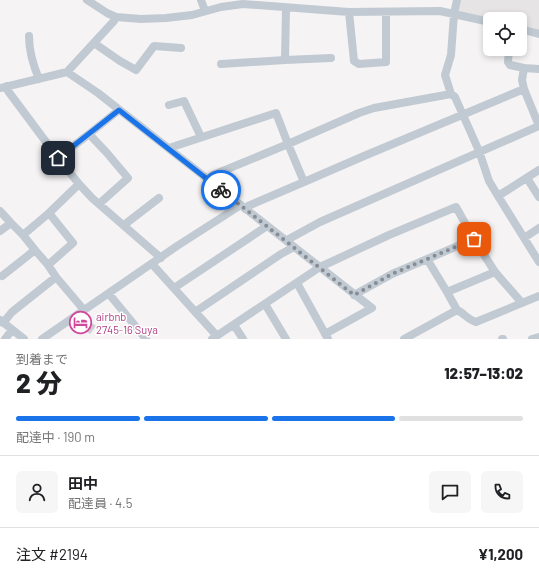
<!DOCTYPE html>
<html lang="ja">
<meta charset="utf-8">
<style>
:root{--surface:#fff;--page:#f6f6f6;--text:#202124;--muted:#757577;--line:#e0e0e0;--accent:#1a73e8}
body{margin:0;font-family:Barlow,"Noto Sans JP",sans-serif;background:var(--page);color:var(--text);height:100vh;display:flex;flex-direction:column;font-size:15px;white-space:nowrap}
*{box-sizing:border-box;margin:0}
p{font-size:13px;color:var(--muted)}
.icon{flex:none;width:22px;height:22px;fill:none;stroke:currentColor;stroke-width:2;stroke-linecap:round;stroke-linejoin:round}
.map{position:relative;height:339px;overflow:hidden}
.details{display:flex;flex-direction:column;background:var(--surface);flex:1}
.details>*{flex:none}
.controls{position:absolute;left:483px;top:12px;display:grid;gap:8px}
.controls a{display:grid;place-items:center;width:44px;height:44px;border-radius:6px;background:var(--surface);box-shadow:0 2px 6px #0003;font-size:20px}
.pin{position:absolute;display:grid;place-items:center;width:34px;height:34px;color:#fff;margin:-17px;border-radius:8px;box-shadow:0 2px 6px #0006}
.courier{position:absolute;display:grid;place-items:center;width:40px;height:40px;margin:-20px;border:3px solid #1a73e8;border-radius:50%;background:#fff;color:#222;box-shadow:0 1px 5px #0007}
.headline em{font-style:normal;font-weight:800}
.headline div{display:flex;flex-direction:column-reverse}
.headline{display:flex;align-items:center;justify-content:space-between;height:68px;padding:0 16px}
h1{font-size:26px;font-weight:800;line-height:30px}
.bar{display:grid;grid-template-columns:repeat(4,1fr);gap:6px 4px;align-content:center;height:48px;padding:0 16px}
.bar i{height:5px;border-radius:3px;background:var(--line)}
.bar .selected{background:var(--accent)}
.bar p{grid-column:span 4}
.line{display:flex;align-items:center;gap:10px;padding:0 16px;border-top:1px solid var(--line)}
.line div{flex:1}
.round{display:grid;place-items:center;flex:none;width:42px;height:42px;border-radius:6px;background:var(--page)}
.map>svg:first-child{display:block}
.education{fill:#e6e4e5}
.building{fill:#cdcfd5}
.lines{fill:none;stroke-linecap:round;stroke-linejoin:round}
.minor{stroke:#c1cad2;stroke-width:8}
.done{stroke:#868d94;stroke-width:4;stroke-dasharray:0 7.2}
.route{stroke:#1a73e8;stroke-width:5}
.labels{text-anchor:middle;dominant-baseline:central;stroke-width:3;stroke-linejoin:round;paint-order:stroke}
.hotel-label{font-size:11px;fill:#b23c85;stroke:#fff;text-anchor:start}
</style>
<div class="map">
<svg width="539" height="339" viewBox="0 0 539 339">
<rect width="100%" height="100%" fill="#f5f3f3"/>
<path class="education" d="M 461,0 L 539,0 L 539,31 L 520,26 L 520,19 L 495,19 L 461,12 L 458,11 Z"/>
<path class="building" d="M 84,317 L 96,326 L 90,334 L 76,323 Z"/>
<g class="lines">
<path class="minor" d="M 87,0 L 107,13 L 116,17 L 141,19 L 166,18 L 192,15 L 221,7 L 243,4 L 349,12 L 440,11 L 490,22
M 201,0 L 205,11
M 349,12 L 354,61 L 359,64 L 386,62 L 386,12
M 520,29 L 539,34
M 29,36 C 29,51 33,65 39,79
M 94,43 L 120,61 L 136,70 L 154,46 L 181,48
M 285,60 L 331,58
M 221,64 L 285,60 L 286,8
M 524,68 L 539,69
M 67,72 L 114,21 L 116,17
M 7,86 L 8,91 L 58,158
M 0,88 L 67,72 L 98,93 L 372,308 L 325,334
M 451,94 L 445,75 L 451,55 L 454,14 L 457,0
M 169,105 L 184,101 L 201,137
M 169,148 L 276,113 L 288,144 L 359,113 L 374,108 L 451,94 L 455,97 L 479,151 L 489,181 L 498,196 L 539,262
M 527,178 L 539,197
M 207,179 L 213,175 L 288,144 L 304,182 L 364,156 L 524,89
M 79,184 L 58,158 L 89,134
M 498,196 L 539,170
M 99,204 L 128,178 L 107,153 L 89,134 L 119,110
M 245,209 L 248,206 L 304,182
M 0,211 L 11,223
M 124,225 L 159,198
M 0,231 L 11,223 L 23,235
M 524,238 L 539,228
M 287,240 L 320,222 L 539,126 L 524,89 L 522,80 L 524,68 L 510,65 L 508,62 L 509,49
M 35,250 L 23,235 L 49,213
M 427,259 L 447,292
M 152,264 L 217,336
M 2,276 L 35,250 L 48,265
M 56,277 L 48,265 L 73,243 L 49,213 L 79,184 L 92,198 L 161,258
M 297,283 L 328,339
M 174,288 L 267,226
M 109,294 L 146,339
M 354,295 L 392,274 L 474,239 L 495,272 L 522,303
M 265,304 L 286,339
M 457,310 L 447,292 L 495,272
M 195,312 L 281,254 L 294,247
M 0,320 L 24,339
M 3,323 L 12,312 L 56,277 L 84,310
M 234,325 L 243,339
M 5,339 L 12,330
M 42,339 L 177,246 L 241,205
M 212,339 L 320,267 L 389,235 L 456,207 L 474,239
M 404,339 L 457,310 C 464,313 468,320 476,322 L 539,296
M 502,339 L 503,339
M 532,339 L 539,337"/>
</g>
<g class="lines">
<path class="done" d="M 221,190 L 354,295 L 392,274 L 474,239"/>
<path class="route" d="M 58,158 L 119,110 L 221,190"/>
</g>
<defs>
<symbol id="hotel-ring" viewBox="-11 -11 22 22"><circle r="9.5" fill="#fff" stroke="#d1479c" stroke-width="1.5"/><path d="M-6-4.5h1.5V1H6V5H4.5V3h-9V5H-6ZM-4 0a1.8 1.8 0 1 1 3.6 0ZM.5 0V-2.5h3Q6-2.5 6 0Z" fill="#d1479c"/></symbol>
</defs>
<g fill-rule="evenodd">
<use href="#hotel-ring" x="68" y="310" width="25" height="25"/>
</g>
<g class="labels">
<g class="hotel-label">
<text x="96" y="316">airbnb<tspan x="96" dy="13">2745-16 Suya</tspan></text>
</g>
</g>
</svg>
<div class="controls">
<a><svg class="icon" aria-label="locate" viewBox="0 0 24 24"><circle cx="12" cy="12" r="6"/><path d="M12 2v4M12 18v4M2 12h4M18 12h4"/></svg></a>
</div>
<div class="pin" style="left:474px;top:239px;background:#ea580c"><svg class="icon" aria-label="bag" viewBox="0 0 24 24"><path d="M5 8h14l-1 12H6zM9 8a3 3 0 0 1 6 0"/></svg></div>
<div class="pin" style="left:58px;top:158px;background:#1f2937"><svg class="icon" aria-label="home" viewBox="0 0 24 24"><path d="M3 11l9-7 9 7M6 9v11h12V9"/></svg></div>
<div class="courier" style="left:221px;top:190px"><svg class="icon" aria-label="bike" viewBox="0 0 24 24"><circle cx="6" cy="16" r="4"/><circle cx="18" cy="16" r="4"/><path d="M6 16l4-8h5l3 8M10 8l3 8H6M13 5h3"/></svg></div>
</div>
<section class="details">
<div class="headline"><div><h1>2 分</h1><p>到着まで</p></div><em>12:57–13:02</em></div>
<div class="bar"><i class="selected"></i><i class="selected"></i><i class="selected"></i><i></i><p>配達中 · 190 m</p></div>
<div class="line" style="height:72px"><a class="round"><svg class="icon" aria-label="person" viewBox="0 0 24 24"><circle cx="12" cy="8" r="4"/><path d="M4 21q1-7 8-7t8 7"/></svg></a><div><b>田中</b><p>配達員 · 4.5</p></div><a class="round"><svg class="icon" aria-label="chat" viewBox="0 0 24 24"><path d="M4 5h16v11H9l-5 4z"/></svg></a><a class="round"><svg class="icon" aria-label="phone" viewBox="0 0 24 24"><path d="M5 4h4l2 5-3 2q2 4 5 5l2-3 5 2v4C11 20 4 13 5 4z"/></svg></a></div>
<div class="line" style="height:52px"><div>注文 #2194</div><b>¥1,200</b></div>
</section>
